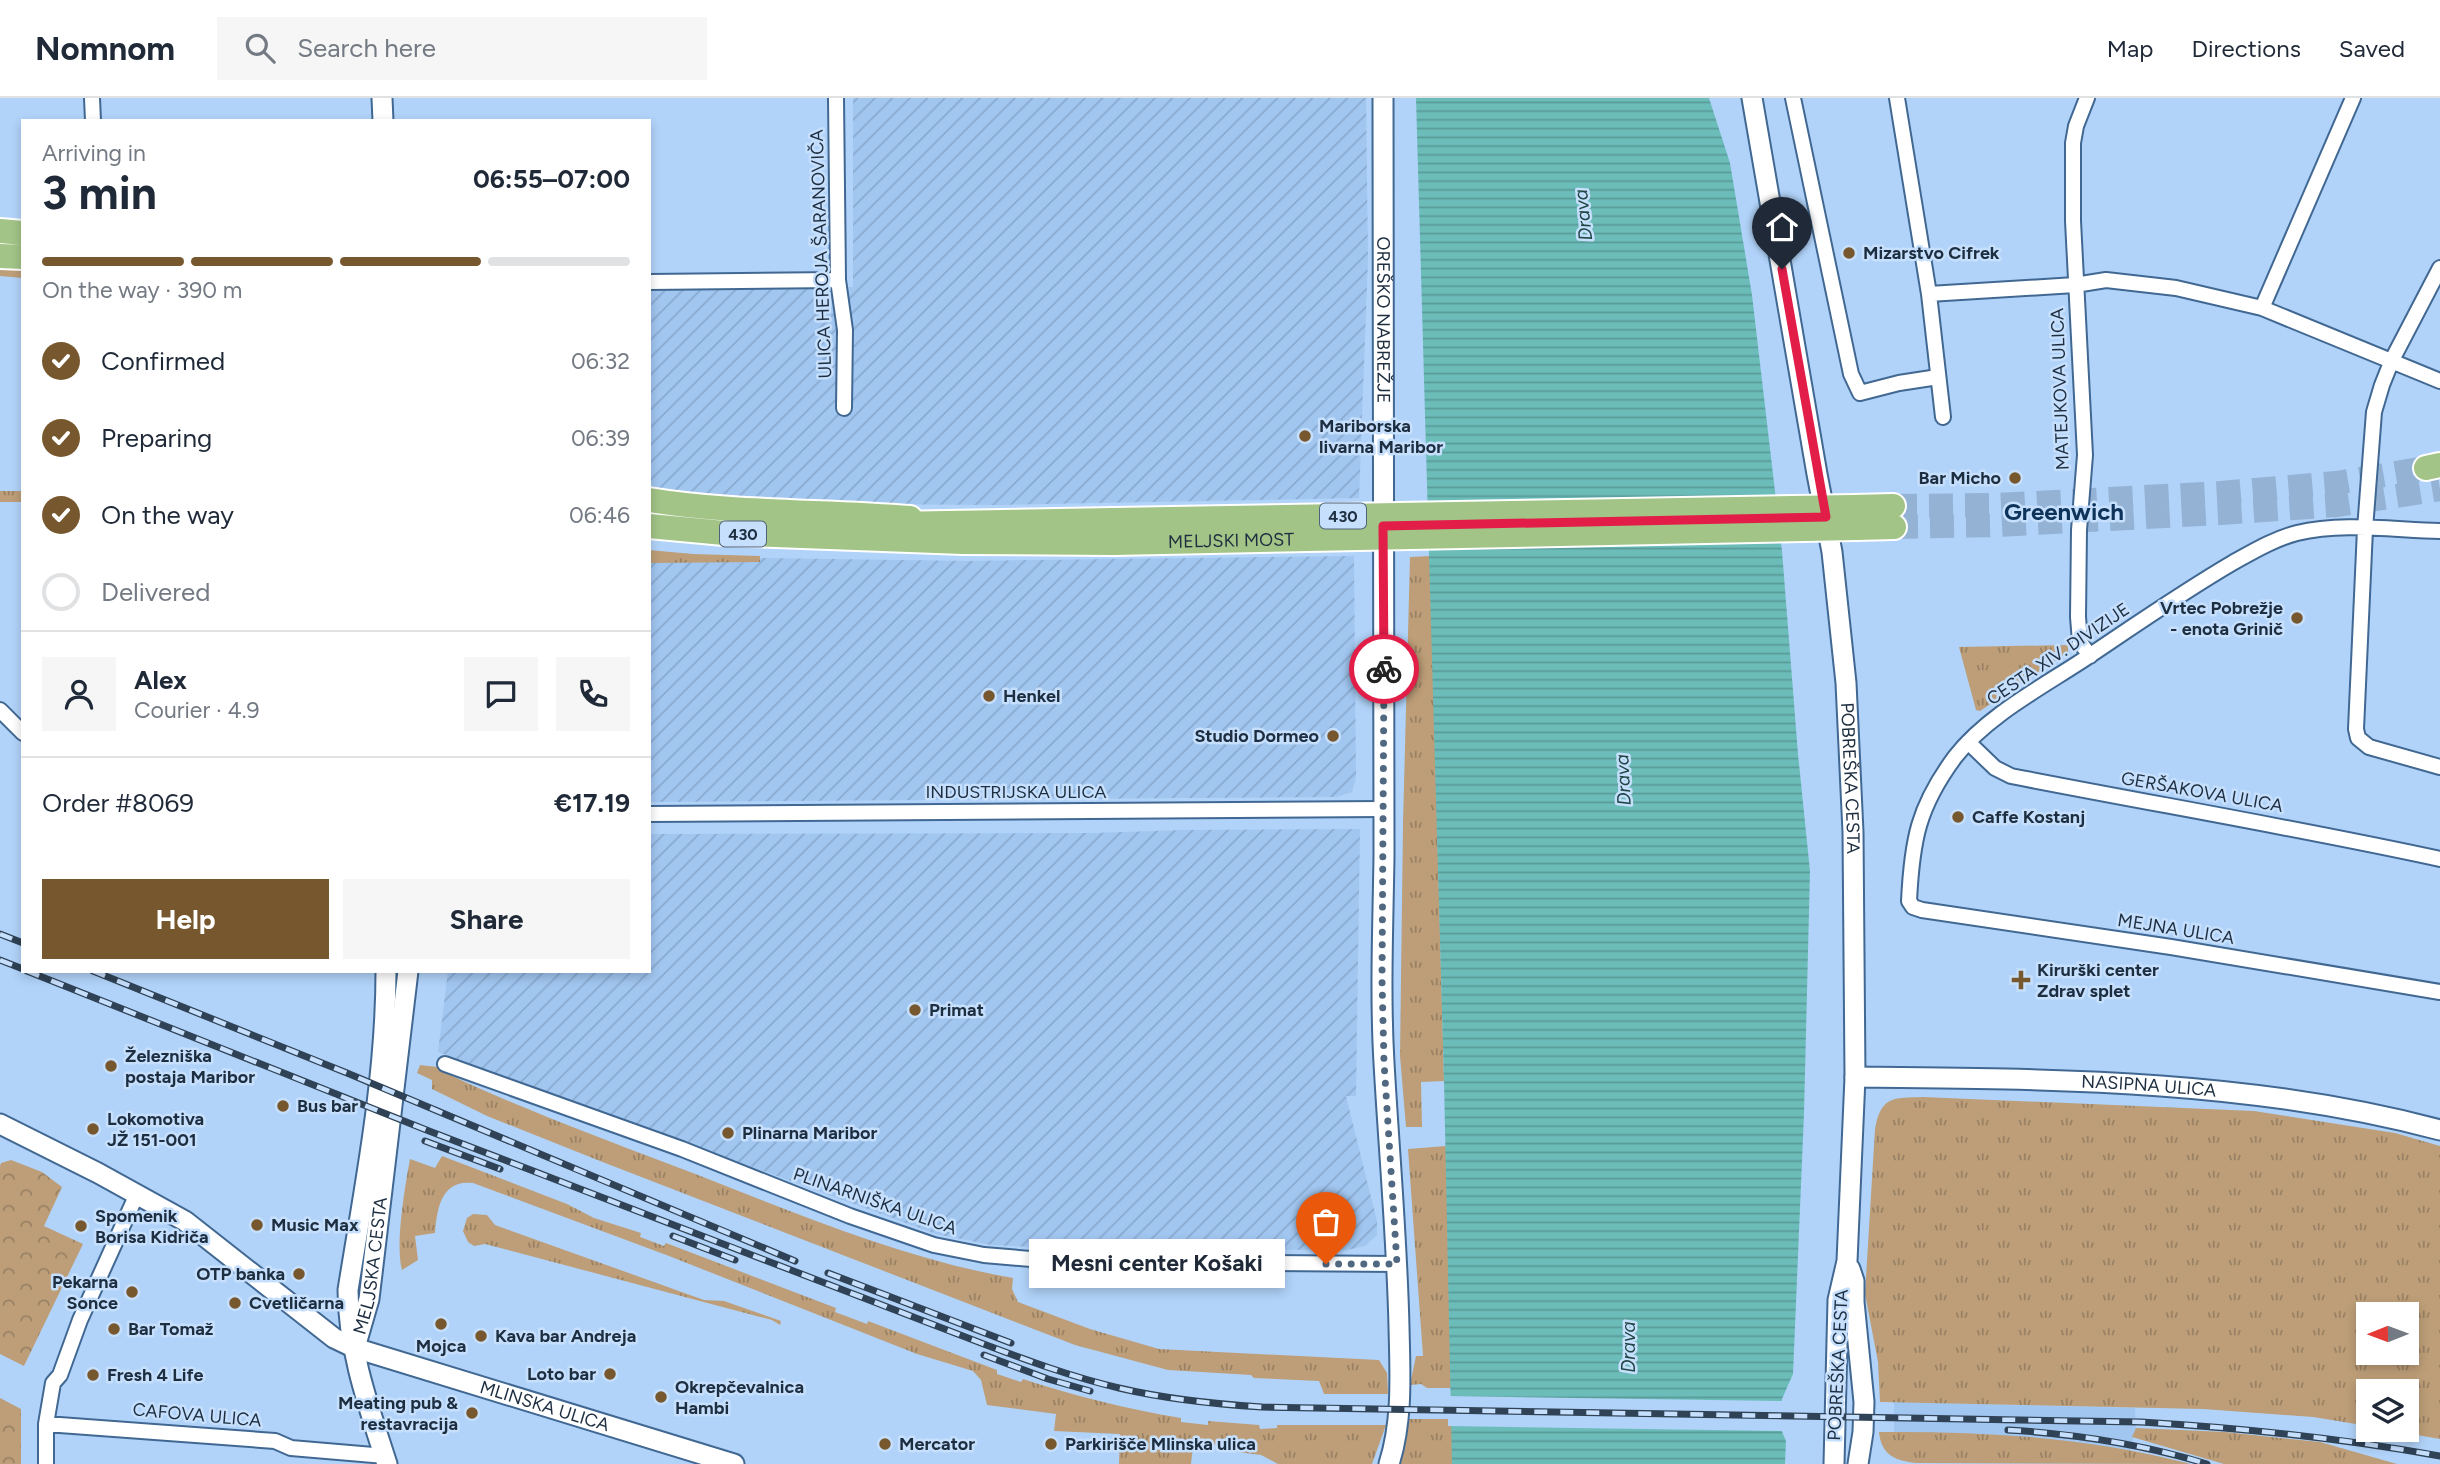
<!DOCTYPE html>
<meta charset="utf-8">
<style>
:root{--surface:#fff;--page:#f6f6f7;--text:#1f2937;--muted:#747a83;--line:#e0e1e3;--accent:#77572d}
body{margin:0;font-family:Figtree,sans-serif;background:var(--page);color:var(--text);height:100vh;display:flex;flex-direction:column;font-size:26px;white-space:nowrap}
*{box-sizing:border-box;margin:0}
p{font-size:23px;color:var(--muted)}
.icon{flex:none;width:38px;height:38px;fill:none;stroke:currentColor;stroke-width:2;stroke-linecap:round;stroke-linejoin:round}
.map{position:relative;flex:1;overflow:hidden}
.details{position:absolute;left:21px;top:21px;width:630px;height:854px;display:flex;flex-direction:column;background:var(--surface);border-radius:0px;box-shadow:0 4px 10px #0003}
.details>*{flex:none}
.needle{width:46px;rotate:269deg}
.buttons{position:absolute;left:2356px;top:1204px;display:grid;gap:14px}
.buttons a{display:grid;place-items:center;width:63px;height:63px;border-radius:0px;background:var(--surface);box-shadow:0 4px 10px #0003;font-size:35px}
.pin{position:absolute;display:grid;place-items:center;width:60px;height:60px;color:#fff;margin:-72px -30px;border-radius:50% 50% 50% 0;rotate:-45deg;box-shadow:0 0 7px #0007}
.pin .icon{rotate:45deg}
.courier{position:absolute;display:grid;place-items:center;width:70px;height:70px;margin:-35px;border:5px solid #e11d48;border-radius:50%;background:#fff;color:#222;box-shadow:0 2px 9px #0007}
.bubble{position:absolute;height:49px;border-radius:0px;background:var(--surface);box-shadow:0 4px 10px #0003;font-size:23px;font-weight:700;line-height:49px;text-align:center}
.overview em{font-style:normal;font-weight:700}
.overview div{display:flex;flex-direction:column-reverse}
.overview{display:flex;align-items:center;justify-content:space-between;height:119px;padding:0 21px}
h1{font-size:46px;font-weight:700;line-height:52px}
.bar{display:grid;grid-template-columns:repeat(4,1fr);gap:10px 7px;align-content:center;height:84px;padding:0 21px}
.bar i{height:9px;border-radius:5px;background:var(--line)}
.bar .active{background:var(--accent)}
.bar p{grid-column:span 4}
.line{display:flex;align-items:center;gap:18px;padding:0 21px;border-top:2px solid var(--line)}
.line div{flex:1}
.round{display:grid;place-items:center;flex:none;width:74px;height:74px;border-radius:0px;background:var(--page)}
ol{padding:0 21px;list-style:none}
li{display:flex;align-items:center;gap:21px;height:77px}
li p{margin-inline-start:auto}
li .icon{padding:7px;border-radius:50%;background:var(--accent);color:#fff;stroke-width:4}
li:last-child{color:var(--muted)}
li i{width:38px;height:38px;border:4px solid var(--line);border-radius:50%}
.primary-button{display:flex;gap:14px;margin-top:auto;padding:14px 21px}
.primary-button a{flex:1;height:80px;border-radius:0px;background:var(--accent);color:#fff;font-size:28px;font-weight:700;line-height:80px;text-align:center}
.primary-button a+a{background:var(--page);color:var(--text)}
header{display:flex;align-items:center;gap:42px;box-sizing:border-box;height:98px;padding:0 35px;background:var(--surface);border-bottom:2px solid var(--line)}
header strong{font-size:33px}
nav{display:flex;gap:38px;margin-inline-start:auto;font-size:24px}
.search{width:490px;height:63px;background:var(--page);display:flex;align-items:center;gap:18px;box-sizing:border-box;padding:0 24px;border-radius:0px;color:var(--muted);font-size:26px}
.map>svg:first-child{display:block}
.built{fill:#a1c6f0}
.industrial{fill:url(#industrial-furrows)}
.grass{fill:url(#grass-tufts);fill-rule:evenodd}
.park{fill:url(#park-crowns)}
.water{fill:url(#water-rules)}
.pier{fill:#b1d3f9}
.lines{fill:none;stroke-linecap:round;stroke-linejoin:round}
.highway-tunnel{stroke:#93b2d4;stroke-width:24;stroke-dasharray:24 12;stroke-linecap:butt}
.street-casing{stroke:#416892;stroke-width:18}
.secondary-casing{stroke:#416892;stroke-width:23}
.highway-casing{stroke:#fff;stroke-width:28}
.street{stroke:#fff;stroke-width:14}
.secondary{stroke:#fff;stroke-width:19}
.highway{stroke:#a2c487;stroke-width:24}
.rail-casing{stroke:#2f4256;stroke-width:7}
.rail{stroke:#c6dffc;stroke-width:4.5;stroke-dasharray:13;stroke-linecap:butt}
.highway-bridge-casing{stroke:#fff;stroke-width:28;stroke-linecap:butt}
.highway-bridge{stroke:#a2c487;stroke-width:24}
.done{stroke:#516881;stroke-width:7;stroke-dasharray:0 12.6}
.route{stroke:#e11d48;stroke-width:9}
.poi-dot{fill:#77572d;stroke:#c6dffc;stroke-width:2.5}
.labels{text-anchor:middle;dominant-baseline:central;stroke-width:5;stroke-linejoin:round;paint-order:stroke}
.shield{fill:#c6dffc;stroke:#506378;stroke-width:2}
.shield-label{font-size:16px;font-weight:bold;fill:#1d2e40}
.poi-label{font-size:18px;font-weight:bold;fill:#1d2e40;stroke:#c6dffc;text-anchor:start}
.street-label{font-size:18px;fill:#1d2e40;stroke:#c6dffc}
.water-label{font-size:19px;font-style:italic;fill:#204745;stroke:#c6dffc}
.district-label{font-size:24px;font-weight:bold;fill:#0d335a;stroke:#c6dffc}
</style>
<header>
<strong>Nomnom</strong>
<div class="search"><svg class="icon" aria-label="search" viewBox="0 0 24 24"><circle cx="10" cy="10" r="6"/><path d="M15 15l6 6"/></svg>Search here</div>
<nav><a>Map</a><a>Directions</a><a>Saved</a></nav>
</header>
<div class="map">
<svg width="2440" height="1366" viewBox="0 0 2440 1366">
<defs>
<pattern id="industrial-furrows" width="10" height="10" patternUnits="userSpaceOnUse" patternTransform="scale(1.75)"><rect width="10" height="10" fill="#a1c6f0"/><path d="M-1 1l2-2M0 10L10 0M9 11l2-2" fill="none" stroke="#8aaacf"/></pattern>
<pattern id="grass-tufts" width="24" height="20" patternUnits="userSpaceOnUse" patternTransform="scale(1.75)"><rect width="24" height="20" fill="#bd9e78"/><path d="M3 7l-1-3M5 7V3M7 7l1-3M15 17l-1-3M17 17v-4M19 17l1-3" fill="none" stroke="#998164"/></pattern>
<pattern id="park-crowns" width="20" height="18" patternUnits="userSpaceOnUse" patternTransform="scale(1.75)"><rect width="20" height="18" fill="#bd9e78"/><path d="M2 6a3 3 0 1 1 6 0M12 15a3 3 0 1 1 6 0" fill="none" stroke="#998164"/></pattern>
<pattern id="water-rules" width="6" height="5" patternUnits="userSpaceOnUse" patternTransform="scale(1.75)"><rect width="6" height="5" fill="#6cbdb9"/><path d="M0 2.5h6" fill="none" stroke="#589a98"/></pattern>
</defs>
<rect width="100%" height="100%" fill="#b1d3f9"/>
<path class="built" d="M 1894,1304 L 2135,1310 L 2136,1330 L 2130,1352 L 2028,1339 L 1894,1334 Z"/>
<path class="industrial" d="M 853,0 L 1366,0 L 1368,161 L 1359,400 L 996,407 L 853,406 L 717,403 L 649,392 L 649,193 L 853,189 Z
M 1354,458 L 1356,679 L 1352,694 L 1337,699 L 649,704 L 649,462 L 718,464 L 764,460 L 966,463 Z
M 1360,731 L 1356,998 L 1346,998 L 1377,1123 L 1377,1137 L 1365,1148 L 1347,1152 L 1056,1150 L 991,1147 L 936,1136 L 438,954 L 448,873 L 649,873 L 649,736 L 1094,735 L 1183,732 Z"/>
<path class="grass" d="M 0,164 L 23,167 L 23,180 L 0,178 Z
M 0,393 L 23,393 L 23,404 L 0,404 Z
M 649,452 L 693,456 L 760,458 L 760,464 L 649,465 Z
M 1430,458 L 1444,983 L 1421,984 L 1422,1029 L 1406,1029 L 1400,958 L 1403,725 L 1410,459 Z
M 2068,547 L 2068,554 L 1980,613 L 1976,612 L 1959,549 Z
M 420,967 L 446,970 L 446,975 C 528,1014 614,1045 698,1077 C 800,1117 904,1161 1013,1180 L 1012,1191 L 1018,1204 L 1090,1231 L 1159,1251 L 1379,1262 L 1387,1275 L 1388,1296 L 1324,1296 L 1319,1283 L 1254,1280 L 1251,1277 L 1168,1272 L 1075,1247 L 600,1063 L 487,1018 L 432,991 L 432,982 L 417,975 Z
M 1923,999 L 2254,1013 L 2395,1035 L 2440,1048 L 2440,1341 L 2388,1332 L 2406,1332 L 2406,1293 L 2368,1293 L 2368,1328 L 2313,1319 L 2203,1311 L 1880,1304 L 1878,1264 L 1865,1196 L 1875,1031 C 1881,998 1893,1000 1923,999 ZM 2368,1216 L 2406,1216 L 2406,1255 L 2368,1255 Z
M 1446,1048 L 1451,1290 L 1427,1290 L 1421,1286 L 1410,1287 L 1416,1258 L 1423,1258 L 1408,1051 Z
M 442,1058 L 567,1106 L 594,1120 L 641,1135 L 640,1139 L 664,1148 L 666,1145 L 836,1210 L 835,1214 L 867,1226 L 868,1223 L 997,1272 L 997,1276 L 1021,1284 L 1023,1281 C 1075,1298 1127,1311 1181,1320 L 1181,1324 L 1208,1327 L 1208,1323 L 1259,1327 L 1260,1331 L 1277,1330 L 1277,1327 L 1386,1327 L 1372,1366 L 1278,1366 L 1261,1357 L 1231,1353 L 1229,1346 L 1193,1348 L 1191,1366 L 1119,1366 L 1120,1336 L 1054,1333 L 1056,1316 L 987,1307 L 981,1282 L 973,1273 L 917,1256 L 669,1158 L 473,1085 C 441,1081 437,1111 435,1135 L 415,1138 L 418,1162 L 402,1172 C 395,1147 405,1088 410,1061 L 435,1070 Z
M 473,1116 L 487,1117 L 495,1127 L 704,1202 L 724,1203 L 781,1223 L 780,1227 L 772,1222 L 485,1146 L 474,1148 L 468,1144 L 463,1133 L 467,1120 Z
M 1408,1321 L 1452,1321 L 1452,1366 L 1401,1366 Z
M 2136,1330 L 2225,1334 L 2320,1344 L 2397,1366 L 2224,1366 L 2132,1339 Z
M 1879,1334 C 1984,1333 2089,1339 2191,1366 L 1916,1365 C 1896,1363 1881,1357 1879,1334 Z"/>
<path class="park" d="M 11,1062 L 42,1074 L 62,1089 L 44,1128 L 83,1146 L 24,1268 L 0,1256 L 0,1068 L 1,1065 Z
M 0,1300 L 21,1311 L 21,1366 L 0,1366 Z"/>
<path class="water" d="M 1416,0 L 1709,0 L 1730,65 L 1752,197 L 1782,453 L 1798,656 L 1810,773 L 1804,1016 L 1793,1276 L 1782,1301 L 1780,1329 L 1786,1343 L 1785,1366 L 1452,1366 L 1444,983 Z"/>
<path class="pier" d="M 1448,1298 L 1785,1303 L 1784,1328 L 1785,1333 L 1448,1328 Z"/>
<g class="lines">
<path class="highway-tunnel" d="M 1893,408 L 1998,407 L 2221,395 L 2336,385 L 2426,370
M 1894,429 L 1997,427 L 2221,415 L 2338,407 L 2440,391"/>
<defs>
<path id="street" d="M 92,0 L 93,23
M 836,0 L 838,182 L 845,232 L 844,310
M 1793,0 L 1851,276 L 1860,295 L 1899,285 L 1938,279
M 1897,0 L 1929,196 L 1943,319
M 2087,0 L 2076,28 L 2073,45 L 2073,123 L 2085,357 L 2079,432 L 2078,519 L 2080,544 L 2090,558
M 2440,170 L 2392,262 L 2382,287 L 2374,314 L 2365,431 L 2356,631 L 2358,640 L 2369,649 L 2440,669
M 649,184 L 838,182
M 1929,196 L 2075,187 L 2106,182 L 2176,190 L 2262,210 L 2440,283
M 2262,210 L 2353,0
M 2440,433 C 2394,432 2342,424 2297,435 C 2274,441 2254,453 2234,464 C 2186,492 2141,523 2095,554 C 2050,585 1989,615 1955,659 C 1918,709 1912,742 1909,803 L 1913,809 L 1922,812 L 2171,849 L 2440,894
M 0,612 L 23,635
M 1968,644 L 1995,670 L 2011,678 C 2154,706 2297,730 2440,761
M 649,716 L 1383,711
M 445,966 L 682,1051 L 850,1118 L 934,1147 L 984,1157 L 1055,1163 L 1397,1166
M 46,1326 L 275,1343 L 291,1350 L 385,1358
M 46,1366 L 46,1326 L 53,1285 L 60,1277 L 80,1222 L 137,1096"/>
<g id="secondary">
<path d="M 382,0 L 383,23"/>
<path id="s1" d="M 1383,0 L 1384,758 C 1383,827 1380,896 1384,965 C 1389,1053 1397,1141 1399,1229 C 1400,1275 1403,1322 1389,1366"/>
<path id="s2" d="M 1752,0 L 1817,376 L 1832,454 L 1846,585 L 1853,734 L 1855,979 L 1847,1163 L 1838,1202 L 1834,1366"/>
<path d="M 386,873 C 386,981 365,1086 348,1192 C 348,1252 369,1310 387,1366"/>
<path id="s3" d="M 1855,979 C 2050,981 2250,981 2440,1032"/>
<path id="s4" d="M 0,1026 L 98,1075 L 185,1123 L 334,1240 L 355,1250 L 734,1366"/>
<path d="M 1850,1171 L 1854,1183 L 1854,1204 L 1864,1304 L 1863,1334 L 1858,1366"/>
<path id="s5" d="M 356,1246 L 369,1201 L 408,873"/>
</g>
<path id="highway" d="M 0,133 L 23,135
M 0,158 L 23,159
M 2426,370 L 2440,367
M 649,402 C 736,416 823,413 910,420
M 1854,409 L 1893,408
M 890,426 L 1114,422
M 649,428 L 724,435 L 963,444 L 1114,445
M 1856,430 L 1894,429"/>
</defs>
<use href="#street" class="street-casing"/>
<use href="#secondary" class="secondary-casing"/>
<use href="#highway" class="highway-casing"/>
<use href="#street" class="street"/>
<use href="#secondary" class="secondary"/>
<use href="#highway" class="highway"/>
<defs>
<path id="rail" d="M 0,836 L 23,845
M 0,862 L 23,871
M 27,873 L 429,1033 L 981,1245 C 1026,1262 1072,1279 1119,1290 C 1166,1301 1213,1306 1262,1309 L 2141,1324 C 2242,1330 2341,1340 2440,1358
M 93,873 L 347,975 L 795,1163
M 425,1043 L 500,1071
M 673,1138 L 735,1162
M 828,1175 L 1011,1245
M 984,1257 L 1048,1281 L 1090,1293
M 2008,1332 C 2076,1336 2142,1346 2207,1366"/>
</defs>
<use href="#rail" class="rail-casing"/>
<use href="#rail" class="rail"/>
<defs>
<g id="highway-bridge">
<path d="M 1114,422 L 1854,409"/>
<path id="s6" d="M 1114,445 L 1856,430"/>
</g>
</defs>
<use href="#highway-bridge" class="highway-bridge-casing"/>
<use href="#highway-bridge" class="highway-bridge"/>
</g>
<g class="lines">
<path class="done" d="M 1326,1166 L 1397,1166 L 1384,964 L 1382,882 L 1384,571"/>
<path class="route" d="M 1384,571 L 1383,428 L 1826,419 L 1782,171"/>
</g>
<g class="poi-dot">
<circle cx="1849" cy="155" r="7"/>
<circle cx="1305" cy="338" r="7"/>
<circle cx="2015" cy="380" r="7"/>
<circle cx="2297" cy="520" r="7"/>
<circle cx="989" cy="598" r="7"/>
<circle cx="1333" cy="638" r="7"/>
<circle cx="1958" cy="719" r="7"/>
<path d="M2017.5 871.5h7v7h7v7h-7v7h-7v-7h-7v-7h7z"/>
<circle cx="915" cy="912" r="7"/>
<circle cx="111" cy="968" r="7"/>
<circle cx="283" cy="1008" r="7"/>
<circle cx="93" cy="1031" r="7"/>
<circle cx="728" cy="1035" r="7"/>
<circle cx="257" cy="1127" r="7"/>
<circle cx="81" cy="1128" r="7"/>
<circle cx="299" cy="1176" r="7"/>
<circle cx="132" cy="1194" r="7"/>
<circle cx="235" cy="1205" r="7"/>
<circle cx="441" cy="1226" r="7"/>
<circle cx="114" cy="1231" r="7"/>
<circle cx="481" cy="1238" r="7"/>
<circle cx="610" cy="1276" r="7"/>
<circle cx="93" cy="1277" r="7"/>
<circle cx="661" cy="1299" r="7"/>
<circle cx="472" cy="1315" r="7"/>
<circle cx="885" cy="1346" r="7"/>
<circle cx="1051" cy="1346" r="7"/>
</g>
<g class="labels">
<g class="shield">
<rect x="1320" y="405.5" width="46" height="25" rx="5"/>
<rect x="720" y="423.5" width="46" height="25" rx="5"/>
</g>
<g class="shield-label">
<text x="1343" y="418">430</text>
<text x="743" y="436">430</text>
</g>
<g class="poi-label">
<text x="1863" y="155">Mizarstvo Cifrek</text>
<text x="1319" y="328">Mariborska<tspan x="1319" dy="21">livarna Maribor</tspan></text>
<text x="2001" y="380" text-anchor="end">Bar Micho</text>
<text x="2283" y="510" text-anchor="end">Vrtec Pobrežje<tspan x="2283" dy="21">- enota Grinič</tspan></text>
<text x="1003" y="598">Henkel</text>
<text x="1319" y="638" text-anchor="end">Studio Dormeo</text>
<text x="1972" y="719">Caffe Kostanj</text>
<text x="2037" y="872">Kirurški center<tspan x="2037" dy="21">Zdrav splet</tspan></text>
<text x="929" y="912">Primat</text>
<text x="125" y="958">Železniška<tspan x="125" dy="21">postaja Maribor</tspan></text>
<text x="297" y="1008">Bus bar</text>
<text x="107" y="1021">Lokomotiva<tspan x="107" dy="21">JŽ 151-001</tspan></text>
<text x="742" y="1035">Plinarna Maribor</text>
<text x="95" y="1118">Spomenik<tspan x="95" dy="21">Borisa Kidriča</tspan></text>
<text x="271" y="1127">Music Max</text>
<text x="285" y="1176" text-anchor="end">OTP banka</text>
<text x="118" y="1184" text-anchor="end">Pekarna<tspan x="118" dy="21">Sonce</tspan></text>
<text x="249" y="1205">Cvetličarna</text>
<text x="128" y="1231">Bar Tomaž</text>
<text x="495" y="1238">Kava bar Andreja</text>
<text x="441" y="1248" text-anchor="middle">Mojca</text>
<text x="596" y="1276" text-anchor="end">Loto bar</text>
<text x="107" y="1277">Fresh 4 Life</text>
<text x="675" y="1289">Okrepčevalnica<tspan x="675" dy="21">Hambi</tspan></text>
<text x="458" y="1305" text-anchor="end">Meating pub &amp;<tspan x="458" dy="21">restavracija</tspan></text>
<text x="899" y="1346">Mercator</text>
<text x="1065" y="1346">Parkirišče Mlinska ulica</text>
</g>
<g class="street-label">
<text transform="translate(821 156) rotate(-92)">ULICA HEROJA ŠARANOVIČA</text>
<text stroke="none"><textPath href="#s1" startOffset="222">OREŠKO NABREŽJE</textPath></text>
<text transform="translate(2060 291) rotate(-92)">MATEJKOVA ULICA</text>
<text stroke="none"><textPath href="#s6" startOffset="117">MELJSKI MOST</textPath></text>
<text transform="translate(2058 556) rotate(-34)">CESTA XIV. DIVIZIJE</text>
<text stroke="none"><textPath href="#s2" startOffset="688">POBREŠKA CESTA</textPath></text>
<text x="1016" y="694">INDUSTRIJSKA ULICA</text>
<text transform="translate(2202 694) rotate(10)">GERŠAKOVA ULICA</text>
<text transform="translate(2176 831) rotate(9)">MEJNA ULICA</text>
<text stroke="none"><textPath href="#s3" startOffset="294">NASIPNA ULICA</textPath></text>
<text transform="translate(875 1103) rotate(19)">PLINARNIŠKA ULICA</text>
<text stroke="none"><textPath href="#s5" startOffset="80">MELJSKA CESTA</textPath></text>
<text transform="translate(1838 1267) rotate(-87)">POBREŠKA CESTA</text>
<text stroke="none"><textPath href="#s4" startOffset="620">MLINSKA ULICA</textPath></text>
<text transform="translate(197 1317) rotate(5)">CAFOVA ULICA</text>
</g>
<g class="water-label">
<text transform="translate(1583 117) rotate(-96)">Drava</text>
<text transform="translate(1623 682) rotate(-93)">Drava</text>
<text transform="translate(1628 1249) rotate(-90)">Drava</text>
</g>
<g class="district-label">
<text x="2064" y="413">Greenwich</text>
</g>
</g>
</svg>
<div class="buttons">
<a><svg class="needle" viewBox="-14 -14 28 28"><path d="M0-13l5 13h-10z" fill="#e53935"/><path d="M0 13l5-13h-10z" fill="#747a83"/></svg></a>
<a><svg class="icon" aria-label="layers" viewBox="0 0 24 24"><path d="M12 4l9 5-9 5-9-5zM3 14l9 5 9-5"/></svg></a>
</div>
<div class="pin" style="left:1326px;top:1166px;background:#ea580c"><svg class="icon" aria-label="bag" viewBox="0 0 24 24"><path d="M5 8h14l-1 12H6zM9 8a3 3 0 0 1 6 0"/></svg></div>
<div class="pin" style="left:1782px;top:171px;background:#1f2937"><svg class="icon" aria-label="home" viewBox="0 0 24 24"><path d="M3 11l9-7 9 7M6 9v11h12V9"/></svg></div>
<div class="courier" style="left:1384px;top:571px"><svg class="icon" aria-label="bike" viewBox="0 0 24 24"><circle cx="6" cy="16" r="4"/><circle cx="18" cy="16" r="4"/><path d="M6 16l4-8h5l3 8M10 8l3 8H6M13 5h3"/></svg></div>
<div class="bubble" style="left:1029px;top:1141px;width:256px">Mesni center Košaki</div>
<section class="details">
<div class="overview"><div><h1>3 min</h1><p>Arriving in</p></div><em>06:55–07:00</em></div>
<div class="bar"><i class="active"></i><i class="active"></i><i class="active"></i><i></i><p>On the way · 390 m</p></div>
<ol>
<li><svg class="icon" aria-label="check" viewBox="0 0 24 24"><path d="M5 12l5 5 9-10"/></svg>Confirmed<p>06:32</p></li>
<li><svg class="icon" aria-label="check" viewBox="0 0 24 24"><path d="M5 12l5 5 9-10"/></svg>Preparing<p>06:39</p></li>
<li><svg class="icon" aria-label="check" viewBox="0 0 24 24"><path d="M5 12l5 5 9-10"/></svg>On the way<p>06:46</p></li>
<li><i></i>Delivered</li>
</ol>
<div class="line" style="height:126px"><a class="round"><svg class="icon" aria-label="person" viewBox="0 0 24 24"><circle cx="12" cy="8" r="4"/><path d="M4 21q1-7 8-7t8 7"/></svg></a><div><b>Alex</b><p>Courier · 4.9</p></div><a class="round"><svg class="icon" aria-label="chat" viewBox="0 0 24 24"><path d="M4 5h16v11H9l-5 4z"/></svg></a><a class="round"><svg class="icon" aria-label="phone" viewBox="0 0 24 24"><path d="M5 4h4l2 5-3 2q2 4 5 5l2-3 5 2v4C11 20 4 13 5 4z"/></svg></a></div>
<div class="line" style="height:91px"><div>Order #8069</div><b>€17.19</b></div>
<div class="primary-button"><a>Help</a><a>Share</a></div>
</section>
</div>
